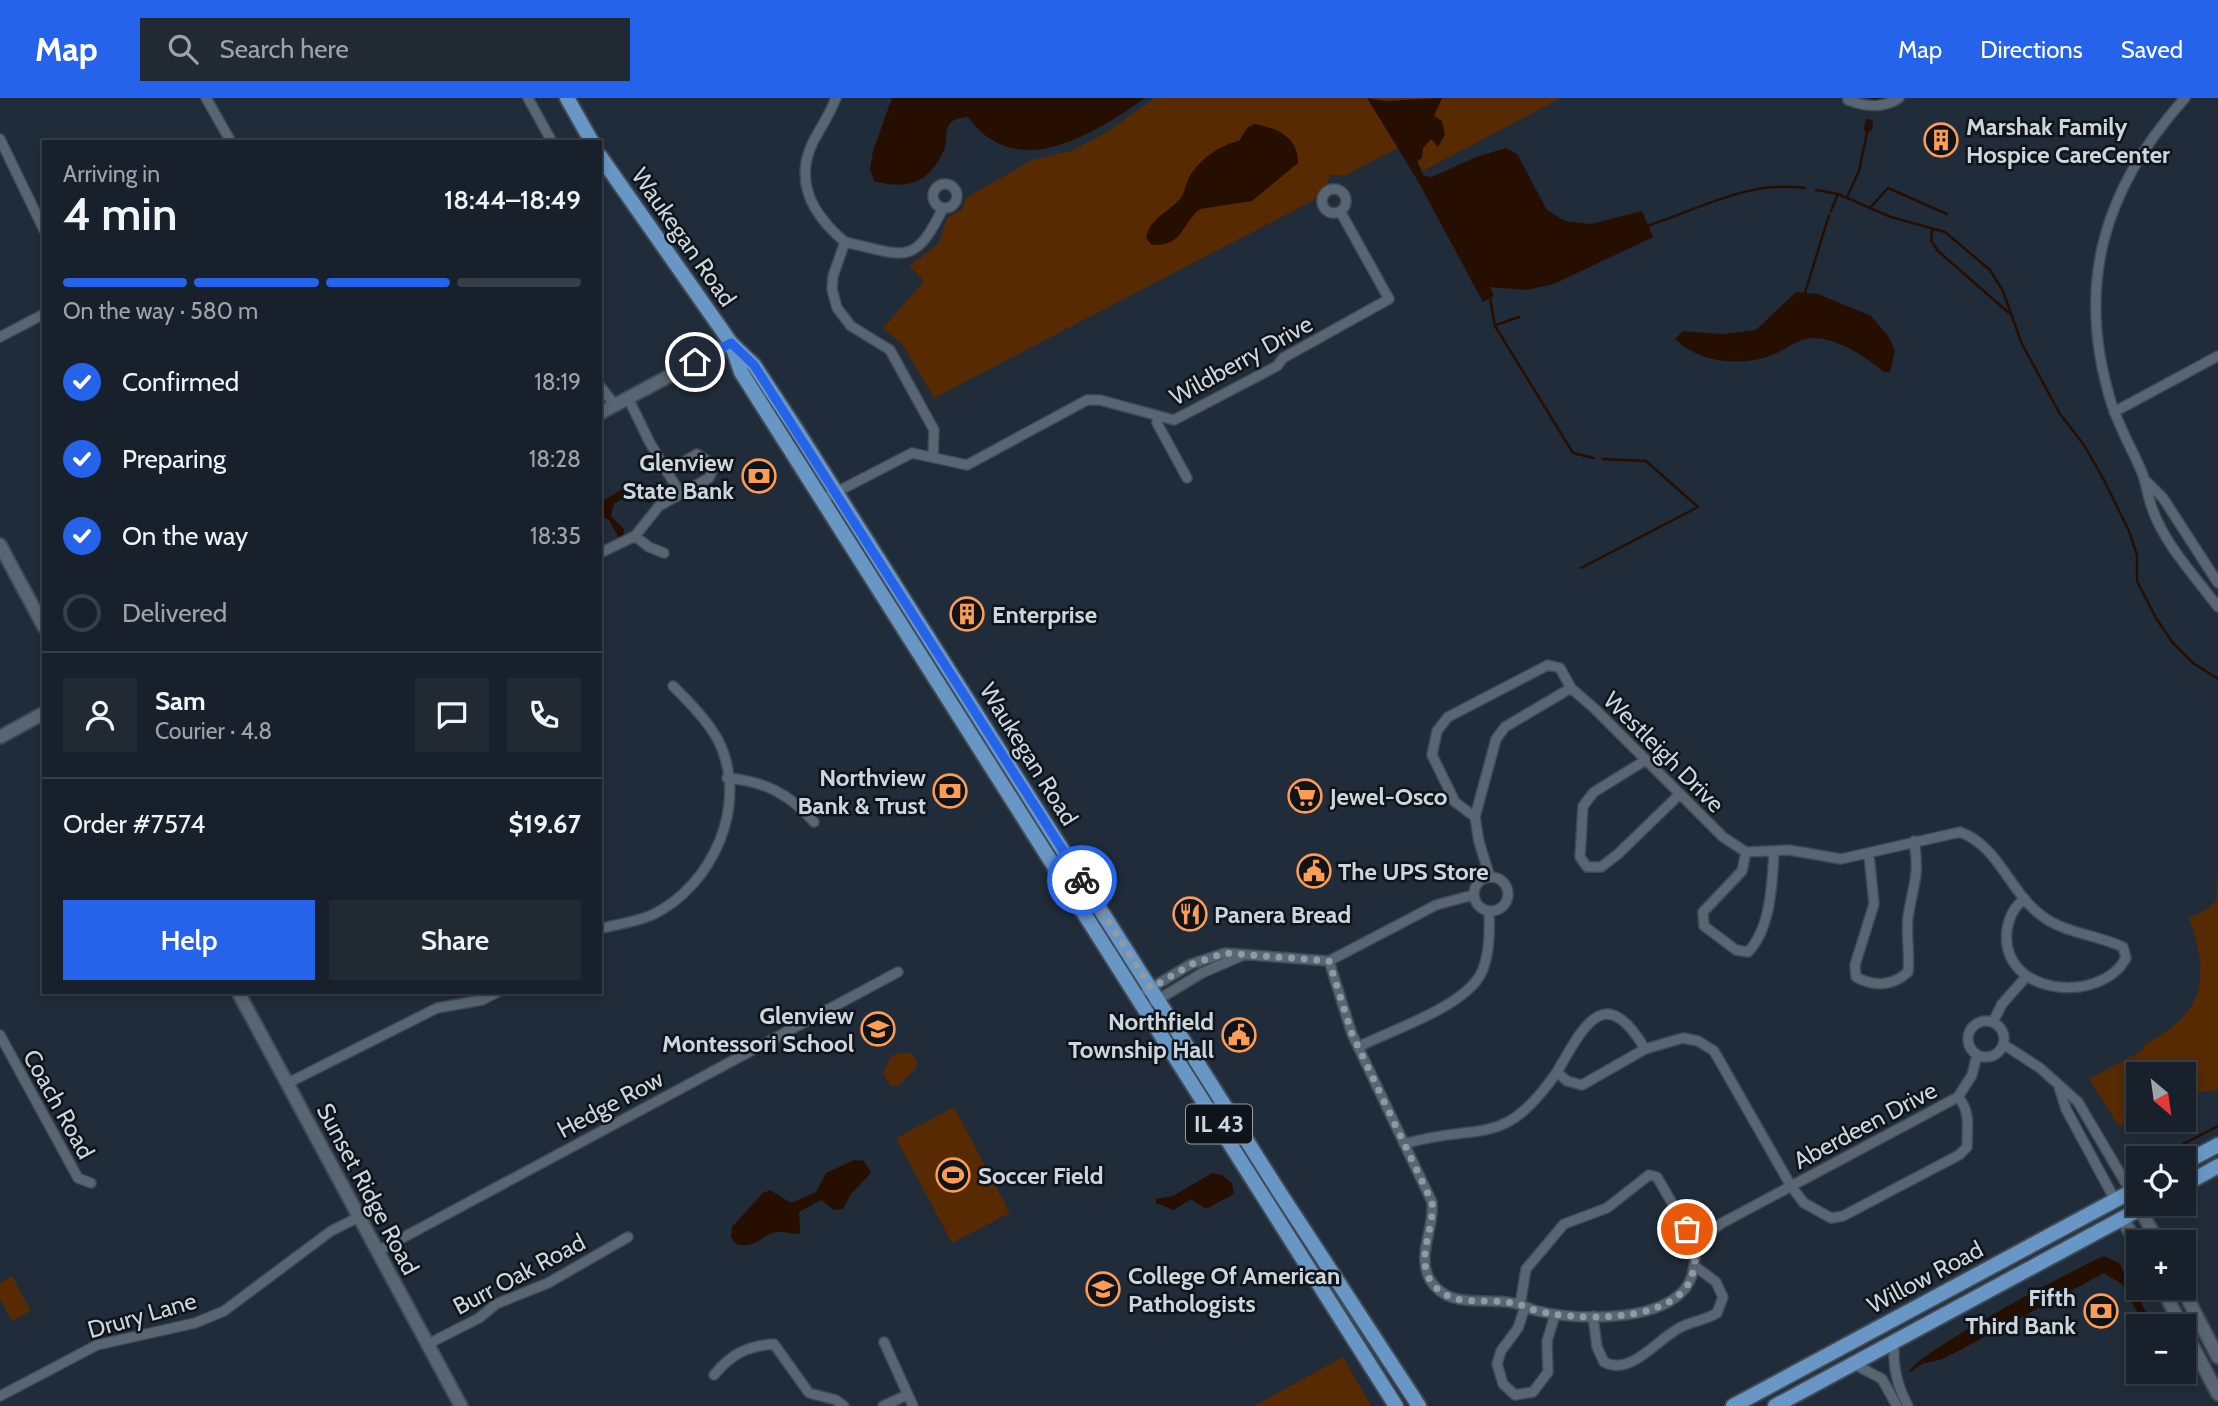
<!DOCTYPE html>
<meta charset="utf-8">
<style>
:root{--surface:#18212b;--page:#212933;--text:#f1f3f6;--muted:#9fa3a9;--line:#363e47;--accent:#2563eb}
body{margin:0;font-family:Cabin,sans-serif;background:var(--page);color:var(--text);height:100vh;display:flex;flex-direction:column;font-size:26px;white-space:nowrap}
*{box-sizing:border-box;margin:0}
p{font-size:23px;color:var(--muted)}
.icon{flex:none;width:38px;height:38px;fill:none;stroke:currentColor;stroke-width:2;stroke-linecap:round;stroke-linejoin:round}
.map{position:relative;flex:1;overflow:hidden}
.panel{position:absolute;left:42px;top:42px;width:560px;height:854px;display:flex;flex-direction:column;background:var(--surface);border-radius:0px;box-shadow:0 4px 10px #0003,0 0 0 2px var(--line)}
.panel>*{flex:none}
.needle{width:46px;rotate:151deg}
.buttons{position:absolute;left:2126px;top:964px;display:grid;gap:14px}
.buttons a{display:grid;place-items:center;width:70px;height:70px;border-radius:0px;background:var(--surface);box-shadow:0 4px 10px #0003,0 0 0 2px var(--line);font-size:35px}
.pin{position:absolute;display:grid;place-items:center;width:60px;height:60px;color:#fff;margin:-30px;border:4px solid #fff;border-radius:50%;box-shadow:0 2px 7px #0007}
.courier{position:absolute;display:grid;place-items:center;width:70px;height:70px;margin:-35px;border:5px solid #2563eb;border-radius:50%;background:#fff;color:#222;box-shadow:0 2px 9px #0007}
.overview em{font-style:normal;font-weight:600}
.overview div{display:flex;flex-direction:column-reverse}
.overview{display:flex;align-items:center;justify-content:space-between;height:119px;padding:0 21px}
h1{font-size:46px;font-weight:600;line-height:52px}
.bar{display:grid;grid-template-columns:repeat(4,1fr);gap:10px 7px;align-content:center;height:84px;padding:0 21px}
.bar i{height:9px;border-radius:5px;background:var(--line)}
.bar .current{background:var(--accent)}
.bar p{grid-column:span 4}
.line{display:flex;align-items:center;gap:18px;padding:0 21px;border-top:2px solid var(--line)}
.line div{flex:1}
.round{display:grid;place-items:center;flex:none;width:74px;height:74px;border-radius:0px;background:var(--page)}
ol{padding:0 21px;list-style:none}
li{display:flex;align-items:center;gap:21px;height:77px}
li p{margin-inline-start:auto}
li .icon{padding:7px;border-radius:50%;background:var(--accent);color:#fff;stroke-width:4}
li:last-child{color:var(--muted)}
li i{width:38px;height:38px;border:4px solid var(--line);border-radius:50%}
.action{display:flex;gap:14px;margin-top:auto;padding:14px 21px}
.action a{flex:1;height:80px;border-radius:0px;background:var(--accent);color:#fff;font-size:28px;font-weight:600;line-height:80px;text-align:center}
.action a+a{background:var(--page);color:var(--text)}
header{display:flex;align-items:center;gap:42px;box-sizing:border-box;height:98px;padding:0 35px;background:var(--accent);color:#fff}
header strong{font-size:33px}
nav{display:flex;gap:38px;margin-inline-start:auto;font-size:24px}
.search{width:490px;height:63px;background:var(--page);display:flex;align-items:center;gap:18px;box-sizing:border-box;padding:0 24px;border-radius:0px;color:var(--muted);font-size:26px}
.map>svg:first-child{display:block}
.green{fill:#572a01}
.water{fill:#260e00}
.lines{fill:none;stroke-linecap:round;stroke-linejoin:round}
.stream{stroke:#260e00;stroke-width:2.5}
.canal{stroke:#260e00;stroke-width:8}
.street-casing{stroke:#404a55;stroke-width:12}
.secondary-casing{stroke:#404a55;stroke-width:16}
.primary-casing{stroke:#404a55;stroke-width:18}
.street{stroke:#586674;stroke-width:9}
.secondary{stroke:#586674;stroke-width:12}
.primary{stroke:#6897c6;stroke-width:14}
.done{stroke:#909aa4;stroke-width:7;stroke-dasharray:0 12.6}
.route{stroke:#2563eb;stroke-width:9}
.labels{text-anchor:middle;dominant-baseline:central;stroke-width:5;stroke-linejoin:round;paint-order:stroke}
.shield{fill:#0f141a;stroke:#949ba2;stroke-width:2}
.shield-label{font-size:23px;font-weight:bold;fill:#cdd5dd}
.poi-label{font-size:24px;font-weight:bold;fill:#cdd5dd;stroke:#0f141a;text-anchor:start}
.street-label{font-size:24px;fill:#cdd5dd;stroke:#0f141a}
</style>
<header>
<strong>Map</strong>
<div class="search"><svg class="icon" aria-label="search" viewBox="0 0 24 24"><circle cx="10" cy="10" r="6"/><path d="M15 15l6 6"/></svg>Search here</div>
<nav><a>Map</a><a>Directions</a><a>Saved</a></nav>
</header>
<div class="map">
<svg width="2218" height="1308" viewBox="0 0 2218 1308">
<rect width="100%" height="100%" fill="#202c39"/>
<path class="green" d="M 1155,0 L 1561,0 L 1423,73 L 1407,45 L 1346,77 L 1330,77 L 1327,87 L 1314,102 L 934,300 L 902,246 L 883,230 L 924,183 L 909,168 L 938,146 L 948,119 L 963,111 L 966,100 L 1032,62 L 1074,52 L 1108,33 Z
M 2218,774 L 2218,992 L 2184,996 L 2184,976 L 2138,976 L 2138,1019 L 2119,1029 L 2089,981 L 2143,952 L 2144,947 C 2204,915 2211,882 2189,820 L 2206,812 L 2216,803 Z
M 910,954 L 917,964 L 916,970 L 898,988 L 890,988 L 883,975 L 892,957 Z
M 954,1009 L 1010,1115 L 952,1145 L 896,1040 Z
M 12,1178 L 31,1213 L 12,1223 L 0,1201 L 0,1185 Z
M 1343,1259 L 1371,1308 L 1254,1308 Z"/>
<path class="water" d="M 892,0 L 1145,0 C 1094,36 1016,86 968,19 C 961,20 953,20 949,27 C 945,33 947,42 945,49 C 932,83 909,93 874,83 L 870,71 L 873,53 Z
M 1367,0 L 1385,3 L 1442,0 L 1434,18 L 1442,23 L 1445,36 L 1438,49 L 1431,41 L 1423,50 L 1422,60 L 1417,64 L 1424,78 L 1432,79 L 1476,59 L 1506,50 L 1517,56 L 1547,112 L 1565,123 L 1591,126 L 1642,113 L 1653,139 L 1554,186 L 1526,192 L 1490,189 L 1494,198 L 1483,204 L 1418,83 Z
M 1255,26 C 1277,30 1299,40 1298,65 L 1252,103 L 1200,111 C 1181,126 1184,148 1152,147 L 1146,140 C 1151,119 1165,117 1178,103 C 1185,97 1185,86 1190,78 C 1200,61 1220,47 1239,43 L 1248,29 Z
M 1796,194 L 1818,196 L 1871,218 L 1888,238 L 1895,252 L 1890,274 L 1884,274 C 1866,259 1836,239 1812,240 C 1799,240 1788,250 1777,255 C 1746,269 1701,267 1675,241 L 1683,233 L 1721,236 L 1756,232 Z
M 652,387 L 660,388 L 664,395 L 650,405 L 630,396 L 614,406 L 611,418 L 624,431 L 623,438 L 619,440 L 609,422 L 600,418 L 600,405 L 624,390 L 645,397 Z
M 854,1062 L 864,1063 L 871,1075 L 851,1096 L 843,1111 L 834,1112 L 821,1102 L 799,1114 L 800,1135 C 792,1138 787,1133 778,1134 C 760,1136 759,1151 736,1146 L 731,1139 L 732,1129 L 763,1095 L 770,1092 L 791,1105 L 816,1094 L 826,1075 Z
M 1212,1075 L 1222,1077 L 1232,1085 L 1234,1096 L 1206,1111 L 1191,1101 L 1174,1112 L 1156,1105 L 1156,1101 L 1173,1098 Z
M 2104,1158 L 2119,1165 L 2150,1221 L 2149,1228 L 2144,1227 L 2122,1186 L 2104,1175 L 1943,1261 L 1922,1266 L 1909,1275 C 1910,1258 2078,1169 2104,1158 Z"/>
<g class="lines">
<path class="stream" d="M 1816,92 L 1838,96 L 1891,119 L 1945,134 L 1990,172 L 2003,193 L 2022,246 L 2060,316 L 2084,347 L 2104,382 L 2129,433 L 2137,457 L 2137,483 L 2156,520 L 2173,545 L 2193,565 L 2218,581
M 1847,99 L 1859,73 L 1868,30
M 1870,110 L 1888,90 L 1947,116
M 1831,113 L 1838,96
M 1647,128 C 1700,111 1748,82 1805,90
M 1932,132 L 1931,142 L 1938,153 L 2009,215
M 1804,198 L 1829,117
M 1490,200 L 1495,228 L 1573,355 L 1594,360
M 1496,227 L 1519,219
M 1581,470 L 1698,409 L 1646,363 L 1603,361
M 2156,1060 L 2218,1028"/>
<path class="canal" d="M 1875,1 L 1875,0
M 1868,30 L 1869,25"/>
<defs>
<path id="street" d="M 206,0 L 231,44
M 528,0 L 552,44
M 836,0 C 830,16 821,29 813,44 C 793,85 814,118 845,144
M 2185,0 C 2104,90 2075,186 2111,304 C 2118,327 2131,349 2141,372 C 2146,383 2147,395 2151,407 C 2163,445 2195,478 2218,509
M 1848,2 C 1866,9 1883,11 1899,0
M 0,41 L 44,132
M933 98a12 12 0 1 1 24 0a12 12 0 1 1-24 0Z
M1322 103a12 12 0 1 1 24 0a12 12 0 1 1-24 0Z
M 0,239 L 44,216
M 600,288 L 615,307
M 628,300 L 650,345 L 680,395
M 2114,314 L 2218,258
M 1158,318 L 1157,325 L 1187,380
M 933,359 L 934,332 L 890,252 L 851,228 L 837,210 L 832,191 L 833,178 L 845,144 C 904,157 914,170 943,110
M 2147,384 L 2163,400 L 2218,485
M 823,401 L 912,355 L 967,367 L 1087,302 L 1100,302 L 1174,322 L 1277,268 L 1283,260 L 1389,201 L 1340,113
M 635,438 L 649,449 L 664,455
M 600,455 L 635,438 L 659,408 L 709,380 L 712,373 L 708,363 L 697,356 L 667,374
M 1646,662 L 1594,694 L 1583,708 L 1580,759 L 1587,769 L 1601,769 L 1618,756 L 1680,696
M 727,680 C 764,683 790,696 814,724
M 1475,719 L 1496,641 L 1505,629 L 1571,590
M 1746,754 L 1742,773 L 1703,814 L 1704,828 L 1736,852 L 1748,854 C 1771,830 1772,786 1774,754
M 1869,757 L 1874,806 L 1855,867 L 1856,879 C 1874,889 1893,888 1908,874 C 1910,856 1906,837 1908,819 C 1913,786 1920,779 1914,743
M1474 796a17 17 0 1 1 34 0a17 17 0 1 1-34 0Z
M 1490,779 L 1479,744 L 1475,719 L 1455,704 L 1432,657 L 1437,633 L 1448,619 L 1548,567 L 1560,570 L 1571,590 L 1595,611 L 1723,739 L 1746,754 L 1789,752 L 1841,761 L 1960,734 C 1999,748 2010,795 2042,818 C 2064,835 2098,837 2123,849 L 2126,860 C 2101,907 1999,898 2007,832 C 2009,819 2014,808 2025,801
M 600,831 C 618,826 636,824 652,817 C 713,788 750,705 718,642 C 707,622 689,604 673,588
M 1329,863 L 1352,936 L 1432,1104 C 1435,1130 1416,1157 1430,1182 C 1449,1212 1483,1199 1513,1205 C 1521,1206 1529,1211 1538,1213 C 1576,1222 1651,1224 1681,1195 C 1698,1179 1692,1161 1699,1141
M 1146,893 L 1191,866 L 1225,855 L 1329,863 L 1436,807 L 1473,797
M 1154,904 L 1202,875 L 1241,858
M1968 941a18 18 0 1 1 36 0a18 18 0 1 1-36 0Z
M 1993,924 L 2002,906 L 2026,879
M 0,937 L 78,1080 L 91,1085
M 2003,946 L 2040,970 L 2078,1004 L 2131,1094
M 1358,949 C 1392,932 1454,912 1477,882 C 1490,865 1490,834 1489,813
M 1557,974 C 1583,929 1605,882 1645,951
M 288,985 L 437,910 L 482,902 L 498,894
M 2059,989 L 2066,1011 L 2115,1102
M 1404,1046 C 1482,1023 1502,1053 1557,974 L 1567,983 L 1582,987 L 1645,951 L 1683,940 L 1698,943 L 1714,953 L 1791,1088 L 1804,1105 L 1831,1120 L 1843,1118 L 1959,1057 L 1967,1049 C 1967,1030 1971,1013 1958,999
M 1699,1141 L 1722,1125 L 1958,999 L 1972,977 L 1977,957
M 378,1153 L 898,874
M 1520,1207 L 1526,1171 L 1564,1126 L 1607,1110 L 1649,1077 L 1657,1079 L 1687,1131 L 1699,1141
M 1525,1209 L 1518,1230 L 1501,1253 L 1497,1266 L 1503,1286 L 1515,1297 L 1533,1294 L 1548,1274 L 1547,1243 L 1555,1217
M 1593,1218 L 1597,1249 L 1604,1264 C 1631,1279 1658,1240 1681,1229 C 1693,1223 1706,1222 1717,1215 L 1723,1199 L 1716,1184 L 1696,1169
M 884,1244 L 913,1308
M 1894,1245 C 1893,1270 1897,1287 1908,1308
M 428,1246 L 479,1220 L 496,1206 L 548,1185 L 628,1139
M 1854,1266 L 1882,1281 L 1897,1308
M 714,1277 C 731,1256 747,1248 774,1246 L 809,1295 L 836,1302 L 844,1308
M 0,1298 L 97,1247 L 195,1225 L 224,1213 L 331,1133 L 359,1119
M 883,1308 L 907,1297"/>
<path id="secondary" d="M 600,315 L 731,245
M 0,447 L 44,529
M 0,639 L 44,615
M 238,894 L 461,1308
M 2140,1111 L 2158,1144
M 2122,1120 L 2138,1147
M 2162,1190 L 2182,1228
M 2182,1190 L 2218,1259
M 2184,1232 L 2218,1296"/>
<path id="primary" d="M 567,0 L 592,44
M 600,58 L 731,245 L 754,267 L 796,331 L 1278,1092 L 1419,1308
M 732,248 L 741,274 L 1396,1308
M 2184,1065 L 2218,1047
M 2184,1087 L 2218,1068
M 1733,1308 L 2138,1090
M 1775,1308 L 2149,1106"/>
</defs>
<use href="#street" class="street-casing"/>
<use href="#secondary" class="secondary-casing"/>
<use href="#primary" class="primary-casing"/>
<use href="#street" class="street"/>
<use href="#secondary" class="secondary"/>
<use href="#primary" class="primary"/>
</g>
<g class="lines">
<path class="done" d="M 1082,782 L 1151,890 L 1192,866 L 1225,855 L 1329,863 L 1352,936 L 1432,1104 C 1435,1130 1416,1157 1430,1182 C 1449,1212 1483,1199 1513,1205 C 1521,1206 1529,1211 1538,1213 C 1575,1222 1652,1224 1681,1195 C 1698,1179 1692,1161 1699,1141 L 1687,1131"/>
<path class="route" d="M 695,264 L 731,245 L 754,267 L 1082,782"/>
</g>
<defs>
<symbol id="building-ring" viewBox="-11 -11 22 22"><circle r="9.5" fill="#0f141a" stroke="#fd9d55" stroke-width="1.5"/><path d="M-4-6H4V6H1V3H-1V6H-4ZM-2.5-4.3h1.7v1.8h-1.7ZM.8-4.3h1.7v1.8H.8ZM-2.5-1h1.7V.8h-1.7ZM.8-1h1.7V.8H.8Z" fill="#fd9d55"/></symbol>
<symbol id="bank-ring" viewBox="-11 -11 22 22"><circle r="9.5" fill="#0f141a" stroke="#fd9d55" stroke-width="1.5"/><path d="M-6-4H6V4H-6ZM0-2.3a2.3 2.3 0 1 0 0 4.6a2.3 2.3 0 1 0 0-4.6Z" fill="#fd9d55"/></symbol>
<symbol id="supermarket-ring" viewBox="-11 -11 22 22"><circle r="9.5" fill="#0f141a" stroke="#fd9d55" stroke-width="1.5"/><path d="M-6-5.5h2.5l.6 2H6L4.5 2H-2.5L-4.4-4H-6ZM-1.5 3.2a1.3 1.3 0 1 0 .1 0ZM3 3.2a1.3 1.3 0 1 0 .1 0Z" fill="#fd9d55"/></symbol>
<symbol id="civic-ring" viewBox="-11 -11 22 22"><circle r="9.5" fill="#0f141a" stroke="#fd9d55" stroke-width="1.5"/><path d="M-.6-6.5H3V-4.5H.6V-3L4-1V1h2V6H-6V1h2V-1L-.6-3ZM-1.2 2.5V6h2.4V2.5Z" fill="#fd9d55"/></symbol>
<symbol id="restaurant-ring" viewBox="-11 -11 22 22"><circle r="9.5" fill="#0f141a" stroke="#fd9d55" stroke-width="1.5"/><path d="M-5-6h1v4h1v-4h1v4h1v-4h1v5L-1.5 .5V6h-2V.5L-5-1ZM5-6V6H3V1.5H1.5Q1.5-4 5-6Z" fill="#fd9d55"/></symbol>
<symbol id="school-ring" viewBox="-11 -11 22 22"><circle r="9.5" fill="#0f141a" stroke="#fd9d55" stroke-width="1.5"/><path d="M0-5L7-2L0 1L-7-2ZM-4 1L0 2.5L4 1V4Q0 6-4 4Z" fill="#fd9d55"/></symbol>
<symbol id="stadium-ring" viewBox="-11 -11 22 22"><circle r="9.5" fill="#0f141a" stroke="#fd9d55" stroke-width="1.5"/><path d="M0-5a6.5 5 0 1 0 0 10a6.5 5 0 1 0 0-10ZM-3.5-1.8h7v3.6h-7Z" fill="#fd9d55"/></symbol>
<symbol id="university-ring" viewBox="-11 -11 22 22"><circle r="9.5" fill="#0f141a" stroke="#fd9d55" stroke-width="1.5"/><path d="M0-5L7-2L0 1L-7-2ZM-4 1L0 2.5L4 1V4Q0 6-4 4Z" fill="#fd9d55"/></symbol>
</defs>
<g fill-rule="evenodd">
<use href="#building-ring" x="1922" y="23" width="38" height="38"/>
<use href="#bank-ring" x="740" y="359" width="38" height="38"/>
<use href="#building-ring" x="948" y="497" width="38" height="38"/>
<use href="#bank-ring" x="931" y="674" width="38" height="38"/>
<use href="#supermarket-ring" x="1286" y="679" width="38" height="38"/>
<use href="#civic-ring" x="1295" y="754" width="38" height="38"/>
<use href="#restaurant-ring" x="1171" y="797" width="38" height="38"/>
<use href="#school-ring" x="859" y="912" width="38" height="38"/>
<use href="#civic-ring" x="1220" y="918" width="38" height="38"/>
<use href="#stadium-ring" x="934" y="1058" width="38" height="38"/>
<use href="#university-ring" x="1084" y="1172" width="38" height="38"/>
<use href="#bank-ring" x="2082" y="1194" width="38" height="38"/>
</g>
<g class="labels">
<rect class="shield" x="1186" y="1006.5" width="66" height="39" rx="5"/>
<g class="shield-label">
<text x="1219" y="1026">IL 43</text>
</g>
<g class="poi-label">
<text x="1966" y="28">Marshak Family<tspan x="1966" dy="28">Hospice CareCenter</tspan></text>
<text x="734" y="364" text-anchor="end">Glenview<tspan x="734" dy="28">State Bank</tspan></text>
<text x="992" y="516">Enterprise</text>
<text x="926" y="679" text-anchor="end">Northview<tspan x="926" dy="28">Bank &amp; Trust</tspan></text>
<text x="1330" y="698">Jewel-Osco</text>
<text x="1338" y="773">The UPS Store</text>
<text x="1214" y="816">Panera Bread</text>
<text x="854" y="917" text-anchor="end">Glenview<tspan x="854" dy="28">Montessori School</tspan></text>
<text x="1214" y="923" text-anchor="end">Northfield<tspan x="1214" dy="28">Township Hall</tspan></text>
<text x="978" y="1077">Soccer Field</text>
<text x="1128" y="1177">College Of American<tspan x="1128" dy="28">Pathologists</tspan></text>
<text x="2076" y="1199" text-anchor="end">Fifth<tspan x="2076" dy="28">Third Bank</tspan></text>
</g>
<g class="street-label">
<text transform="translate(684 139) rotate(55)">Waukegan Road</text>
<text transform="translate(1241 262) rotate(-29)">Wildberry Drive</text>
<text transform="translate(1664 654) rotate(45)">Westleigh Drive</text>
<text transform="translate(1029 656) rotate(58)">Waukegan Road</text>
<text transform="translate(59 1006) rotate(61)">Coach Road</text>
<text transform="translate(610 1006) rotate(-28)">Hedge Row</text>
<text transform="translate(1865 1027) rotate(-28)">Aberdeen Drive</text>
<text transform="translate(368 1091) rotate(62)">Sunset Ridge Road</text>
<text transform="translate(519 1176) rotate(-28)">Burr Oak Road</text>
<text transform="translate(1925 1179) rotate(-28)">Willow Road</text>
<text transform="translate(142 1217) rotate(-16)">Drury Lane</text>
</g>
</g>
</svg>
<div class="buttons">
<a><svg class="needle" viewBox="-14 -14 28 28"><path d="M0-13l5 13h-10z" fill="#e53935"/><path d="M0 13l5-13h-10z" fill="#9fa3a9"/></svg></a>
<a><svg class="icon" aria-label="locate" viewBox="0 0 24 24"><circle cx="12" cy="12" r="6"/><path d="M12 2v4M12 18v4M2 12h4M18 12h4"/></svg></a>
<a>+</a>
<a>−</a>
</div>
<div class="pin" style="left:1687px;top:1131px;background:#ea580c"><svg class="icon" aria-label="bag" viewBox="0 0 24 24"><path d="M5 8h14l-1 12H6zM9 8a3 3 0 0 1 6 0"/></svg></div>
<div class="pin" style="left:695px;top:264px;background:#1f2937"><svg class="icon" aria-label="home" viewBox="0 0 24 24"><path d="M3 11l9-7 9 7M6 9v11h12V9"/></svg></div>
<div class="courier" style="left:1082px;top:782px"><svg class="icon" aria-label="bike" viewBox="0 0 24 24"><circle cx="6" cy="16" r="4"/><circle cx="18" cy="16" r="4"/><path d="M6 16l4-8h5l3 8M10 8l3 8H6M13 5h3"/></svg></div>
<section class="panel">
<div class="overview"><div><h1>4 min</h1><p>Arriving in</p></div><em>18:44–18:49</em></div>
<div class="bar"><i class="current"></i><i class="current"></i><i class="current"></i><i></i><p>On the way · 580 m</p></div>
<ol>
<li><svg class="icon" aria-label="check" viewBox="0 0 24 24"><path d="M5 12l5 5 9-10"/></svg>Confirmed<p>18:19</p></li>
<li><svg class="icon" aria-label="check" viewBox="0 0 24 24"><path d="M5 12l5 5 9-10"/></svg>Preparing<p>18:28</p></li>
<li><svg class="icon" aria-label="check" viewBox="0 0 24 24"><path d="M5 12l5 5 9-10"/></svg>On the way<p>18:35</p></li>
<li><i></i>Delivered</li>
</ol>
<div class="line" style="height:126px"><a class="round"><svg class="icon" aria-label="person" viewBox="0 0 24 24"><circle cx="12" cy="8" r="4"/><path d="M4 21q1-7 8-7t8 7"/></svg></a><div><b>Sam</b><p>Courier · 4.8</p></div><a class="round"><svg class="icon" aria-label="chat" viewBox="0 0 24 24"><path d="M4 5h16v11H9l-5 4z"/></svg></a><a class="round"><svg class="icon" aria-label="phone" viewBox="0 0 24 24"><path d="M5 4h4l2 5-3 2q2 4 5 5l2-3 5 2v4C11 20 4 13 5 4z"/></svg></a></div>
<div class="line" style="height:91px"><div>Order #7574</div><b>$19.67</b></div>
<div class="action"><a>Help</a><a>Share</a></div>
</section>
</div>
